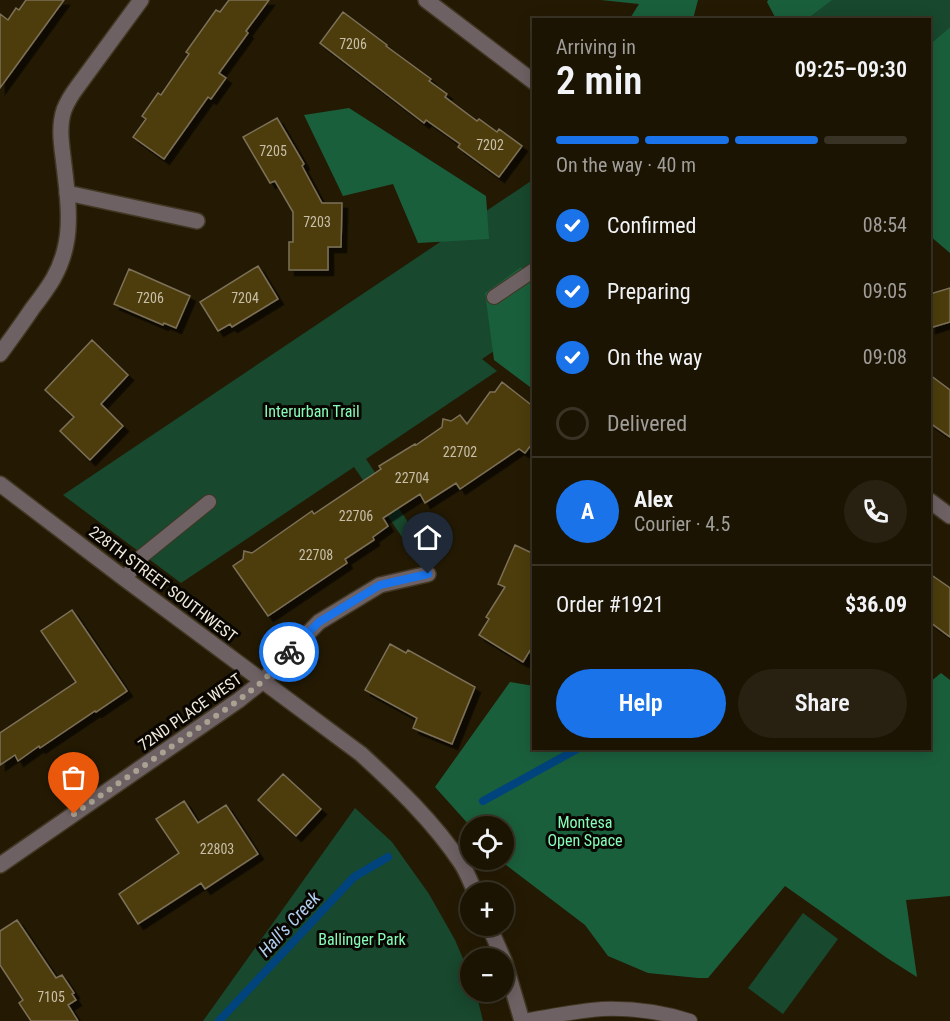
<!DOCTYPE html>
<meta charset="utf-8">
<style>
:root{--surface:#1b1403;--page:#282112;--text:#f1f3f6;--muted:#a09e9a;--line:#393325;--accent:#1a73e8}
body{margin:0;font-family:"Roboto Condensed",sans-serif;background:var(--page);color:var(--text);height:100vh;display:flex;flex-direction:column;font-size:22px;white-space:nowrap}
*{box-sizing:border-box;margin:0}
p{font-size:20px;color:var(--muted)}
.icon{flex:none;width:33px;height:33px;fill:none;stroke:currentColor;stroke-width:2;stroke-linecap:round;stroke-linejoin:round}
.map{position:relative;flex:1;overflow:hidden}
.panel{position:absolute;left:532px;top:18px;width:399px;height:732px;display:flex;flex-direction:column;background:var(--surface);border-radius:0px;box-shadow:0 3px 15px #0003,0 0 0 2px var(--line)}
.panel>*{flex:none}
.tools{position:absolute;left:460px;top:816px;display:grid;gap:12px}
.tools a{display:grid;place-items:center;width:54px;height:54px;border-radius:50%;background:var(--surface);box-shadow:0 3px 15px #0003,0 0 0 2px var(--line);font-size:30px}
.pin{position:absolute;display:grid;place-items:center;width:51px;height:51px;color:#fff;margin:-62px -26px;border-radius:50% 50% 50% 0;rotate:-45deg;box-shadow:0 0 6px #0007}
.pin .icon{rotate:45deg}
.courier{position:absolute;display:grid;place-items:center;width:60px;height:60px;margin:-30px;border:4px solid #1a73e8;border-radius:50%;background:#fff;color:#222;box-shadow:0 2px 8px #0007}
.summary em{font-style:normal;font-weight:600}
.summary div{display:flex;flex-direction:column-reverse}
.summary{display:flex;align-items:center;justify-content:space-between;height:102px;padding:0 24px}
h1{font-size:39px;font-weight:600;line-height:45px}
.bar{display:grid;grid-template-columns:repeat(4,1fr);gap:9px 6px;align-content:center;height:72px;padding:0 24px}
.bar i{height:8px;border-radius:4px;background:var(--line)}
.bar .on{background:var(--accent)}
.bar p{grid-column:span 4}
.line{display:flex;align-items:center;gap:15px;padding:0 24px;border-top:2px solid var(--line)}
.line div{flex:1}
.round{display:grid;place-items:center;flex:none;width:63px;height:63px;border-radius:32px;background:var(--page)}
ol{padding:0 24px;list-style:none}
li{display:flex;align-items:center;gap:18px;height:66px}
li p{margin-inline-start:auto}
li .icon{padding:6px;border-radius:50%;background:var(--accent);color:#fff;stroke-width:4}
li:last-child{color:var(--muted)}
li i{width:33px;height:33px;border:3px solid var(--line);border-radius:50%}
.primary-button{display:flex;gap:12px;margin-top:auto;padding:12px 24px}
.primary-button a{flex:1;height:69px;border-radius:36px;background:var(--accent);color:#fff;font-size:24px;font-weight:600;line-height:69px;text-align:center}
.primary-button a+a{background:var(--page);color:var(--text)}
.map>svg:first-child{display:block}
.green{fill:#18482e}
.forest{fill:#1a5f3c}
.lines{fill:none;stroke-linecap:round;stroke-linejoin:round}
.stream{stroke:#01447d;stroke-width:8}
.building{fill:#4e3c0b;stroke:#7c7159;stroke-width:1.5;filter:url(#shadow)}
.service-casing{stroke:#413723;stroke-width:16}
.minor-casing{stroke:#413723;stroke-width:18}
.tertiary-casing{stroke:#413723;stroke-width:18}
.service{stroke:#6e6163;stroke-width:14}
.minor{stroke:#6e6163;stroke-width:15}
.tertiary{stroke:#6e6163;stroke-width:15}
.done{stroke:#a9a292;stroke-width:6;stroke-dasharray:0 10.8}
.route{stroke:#1a73e8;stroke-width:8}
.labels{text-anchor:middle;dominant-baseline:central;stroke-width:6;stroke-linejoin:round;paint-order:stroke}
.number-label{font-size:14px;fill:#c8bfa9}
.park-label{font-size:16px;fill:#86fcb9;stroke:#090601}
.street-label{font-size:16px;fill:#f1ebde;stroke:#090601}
.water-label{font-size:18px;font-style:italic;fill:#b0cef0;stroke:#090601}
</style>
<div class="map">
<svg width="950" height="1021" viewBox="0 0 950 1021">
<defs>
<filter id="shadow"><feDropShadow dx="5.5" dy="5.5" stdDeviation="0" flood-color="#0009"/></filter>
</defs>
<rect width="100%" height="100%" fill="#241a04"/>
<path class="green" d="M 795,0 L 950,0 L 950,27 L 930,44 L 930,20 L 771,20 Z
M 534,179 L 534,324 L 482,359 L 497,371 L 366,459 L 414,531 L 402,537 L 354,467 L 181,583 L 63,495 Z
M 355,808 L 392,842 L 429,894 L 455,940 L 471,977 L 471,992 L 476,992 L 483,1021 L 203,1021 Z
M 803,913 L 838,939 L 783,1014 L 748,988 Z"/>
<path class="forest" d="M 601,0 L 698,0 L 693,19 L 629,20 L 639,4 Z
M 768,0 L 832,0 L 807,19 L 776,19 L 767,2 Z
M 950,27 L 950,253 L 930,236 L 930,44 Z
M 349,108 L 486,196 L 489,239 L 418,243 L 393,184 L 343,196 L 304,115 Z
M 521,267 L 534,284 L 534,390 L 494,360 L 485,293 Z
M 941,673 L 950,680 L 950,896 L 906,900 L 917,977 L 887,958 L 785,886 L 708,978 L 698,978 L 648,973 L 608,956 L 585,925 L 502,862 L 500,860 L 504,860 L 504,826 L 471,827 L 435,787 L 510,682 L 534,686 L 534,748 L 930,748 L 930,682 Z"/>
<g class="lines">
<path class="stream" d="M 483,801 L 579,748
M 219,1021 L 354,877 L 388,857"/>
</g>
<path class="building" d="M 26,0 L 64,0 L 0,88 L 0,14 L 8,20 L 16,8 L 19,10 Z
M 229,0 L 269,0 L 246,31 L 248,33 L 219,73 L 226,78 L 211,99 L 208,97 L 164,159 L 133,137 L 146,119 L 142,116 L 158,93 L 161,95 L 189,54 L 186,52 L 216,10 L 220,12 Z
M 343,12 L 387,45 L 386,46 L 431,79 L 429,81 L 447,94 L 445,97 L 477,121 L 479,119 L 497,132 L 499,129 L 522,146 L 499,177 L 458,147 L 460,144 L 426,120 L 424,123 L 320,43 Z
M 277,118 L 304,164 L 302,166 L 322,203 L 342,203 L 341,247 L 328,247 L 328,270 L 289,270 L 289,242 L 293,242 L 293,212 L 275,181 L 270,183 L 243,137 Z
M 258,266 L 278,299 L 232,327 L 230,324 L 218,331 L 200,302 Z
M 129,269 L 190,296 L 176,328 L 164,323 L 163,325 L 114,304 Z
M 950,288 L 950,322 L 930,328 L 930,294 Z
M 92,340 L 128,375 L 101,404 L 123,426 L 90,460 L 60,431 L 74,417 L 45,390 Z
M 930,375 L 950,390 L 950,437 L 930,423 Z
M 502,382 L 534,407 L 534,441 L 525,453 L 519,449 L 460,489 L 456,483 L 425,503 L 420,494 L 383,518 L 388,526 L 373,537 L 374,540 L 345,559 L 347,563 L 268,616 L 233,566 L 243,559 L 244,551 L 252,553 L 312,511 L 314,514 L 381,469 L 379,466 L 415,444 L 416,445 L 442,427 L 443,419 L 451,421 L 460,415 L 467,424 L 490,392 L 495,392 Z
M 515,545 L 534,554 L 534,644 L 523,662 L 479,635 L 489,619 L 486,617 L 505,587 L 498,584 Z
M 930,574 L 950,588 L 950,637 L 930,622 Z
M 72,610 L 127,691 L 96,712 L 95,711 L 40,748 L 39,746 L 18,761 L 15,755 L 0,765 L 0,733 L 76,682 L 41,631 Z
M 390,644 L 406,653 L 408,650 L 475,687 L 452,744 L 413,728 L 417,718 L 365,690 Z
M 283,774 L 321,809 L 296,836 L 258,800 Z
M 184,801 L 198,823 L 226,805 L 258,854 L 205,889 L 201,883 L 138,924 L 119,894 L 179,853 L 156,819 Z
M 17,920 L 56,978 L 62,975 L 74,993 L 72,994 L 76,1000 L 68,1005 L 78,1021 L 31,1021 L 19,1003 L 23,1000 L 0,965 L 0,931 Z"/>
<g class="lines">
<defs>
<path id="service" d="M 494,297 L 534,270
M 125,579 L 141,557 L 209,502
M 522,1021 C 548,1017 575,1011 602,1009 C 631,1008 662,1012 690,1021"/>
<path id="minor" d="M 67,193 L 197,221
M 0,865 L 239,700 L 263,681 L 282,660 L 319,622 L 380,585 L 428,574"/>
<path id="tertiary" d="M 426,0 L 534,82
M 0,354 C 11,339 22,324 32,309 C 48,288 61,271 66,244 C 71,221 67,189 64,165 C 62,147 58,128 64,110 C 67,102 72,94 78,86 L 141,0
M 0,484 L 125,579 L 361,754 C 397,787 434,822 461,863 C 467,872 471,883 475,892
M 930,501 L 950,516
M 489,926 L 503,958
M 504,960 L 522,1021"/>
</defs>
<use href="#service" class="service-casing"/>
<use href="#minor" class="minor-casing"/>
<use href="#tertiary" class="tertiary-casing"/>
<use href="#service" class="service"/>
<use href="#minor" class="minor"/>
<use href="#tertiary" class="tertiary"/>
</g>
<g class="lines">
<path class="done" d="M 74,814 L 239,700 L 263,681 L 289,652"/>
<path class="route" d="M 289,652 L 319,622 L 380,585 L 428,574"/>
</g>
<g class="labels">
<g class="number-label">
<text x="353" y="44">7206</text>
<text x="490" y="145">7202</text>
<text x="273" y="151">7205</text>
<text x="317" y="222">7203</text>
<text x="150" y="298">7206</text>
<text x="245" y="298">7204</text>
<text x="460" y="452">22702</text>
<text x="412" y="478">22704</text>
<text x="356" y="516">22706</text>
<text x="316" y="555">22708</text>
<text x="217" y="849">22803</text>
<text x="51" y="997">7105</text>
</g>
<g class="park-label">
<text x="312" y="411">Interurban Trail</text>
<text x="585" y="822">Montesa<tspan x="585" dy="18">Open Space</tspan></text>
<text x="362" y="939">Ballinger Park</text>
</g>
<g class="street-label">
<text transform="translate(163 584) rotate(37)">228TH STREET SOUTHWEST</text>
<text transform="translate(190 712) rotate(-35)">72ND PLACE WEST</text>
</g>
<g class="water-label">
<text transform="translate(289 924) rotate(-47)">Hall's Creek</text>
</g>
</g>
</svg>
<div class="tools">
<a><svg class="icon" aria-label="locate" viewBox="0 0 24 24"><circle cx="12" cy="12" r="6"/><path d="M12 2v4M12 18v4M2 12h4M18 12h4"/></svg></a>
<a>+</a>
<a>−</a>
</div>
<div class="pin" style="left:74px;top:814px;background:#ea580c"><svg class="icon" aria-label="bag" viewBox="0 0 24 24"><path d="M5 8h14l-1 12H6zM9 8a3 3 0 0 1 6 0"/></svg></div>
<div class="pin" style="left:428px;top:574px;background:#1f2937"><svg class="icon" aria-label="home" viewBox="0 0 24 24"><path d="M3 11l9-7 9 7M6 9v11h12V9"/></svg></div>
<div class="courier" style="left:289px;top:652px"><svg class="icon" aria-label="bike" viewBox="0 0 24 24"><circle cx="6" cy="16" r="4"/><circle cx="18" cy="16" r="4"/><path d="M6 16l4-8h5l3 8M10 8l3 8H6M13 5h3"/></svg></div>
<section class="panel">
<div class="summary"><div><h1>2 min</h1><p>Arriving in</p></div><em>09:25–09:30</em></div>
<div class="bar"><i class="on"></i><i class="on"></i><i class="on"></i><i></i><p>On the way · 40 m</p></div>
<ol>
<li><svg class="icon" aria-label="check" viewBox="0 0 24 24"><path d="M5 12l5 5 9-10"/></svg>Confirmed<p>08:54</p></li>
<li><svg class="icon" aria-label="check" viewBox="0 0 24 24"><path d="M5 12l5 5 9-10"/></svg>Preparing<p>09:05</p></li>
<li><svg class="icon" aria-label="check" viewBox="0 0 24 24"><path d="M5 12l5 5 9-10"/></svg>On the way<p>09:08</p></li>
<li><i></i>Delivered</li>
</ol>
<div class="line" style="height:108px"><b class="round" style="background:var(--accent);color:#fff">A</b><div><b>Alex</b><p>Courier · 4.5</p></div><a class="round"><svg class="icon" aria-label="phone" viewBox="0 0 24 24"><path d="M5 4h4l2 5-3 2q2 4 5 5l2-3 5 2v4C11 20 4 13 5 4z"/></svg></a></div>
<div class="line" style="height:78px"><div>Order #1921</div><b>$36.09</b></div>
<div class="primary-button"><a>Help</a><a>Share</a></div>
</section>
</div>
